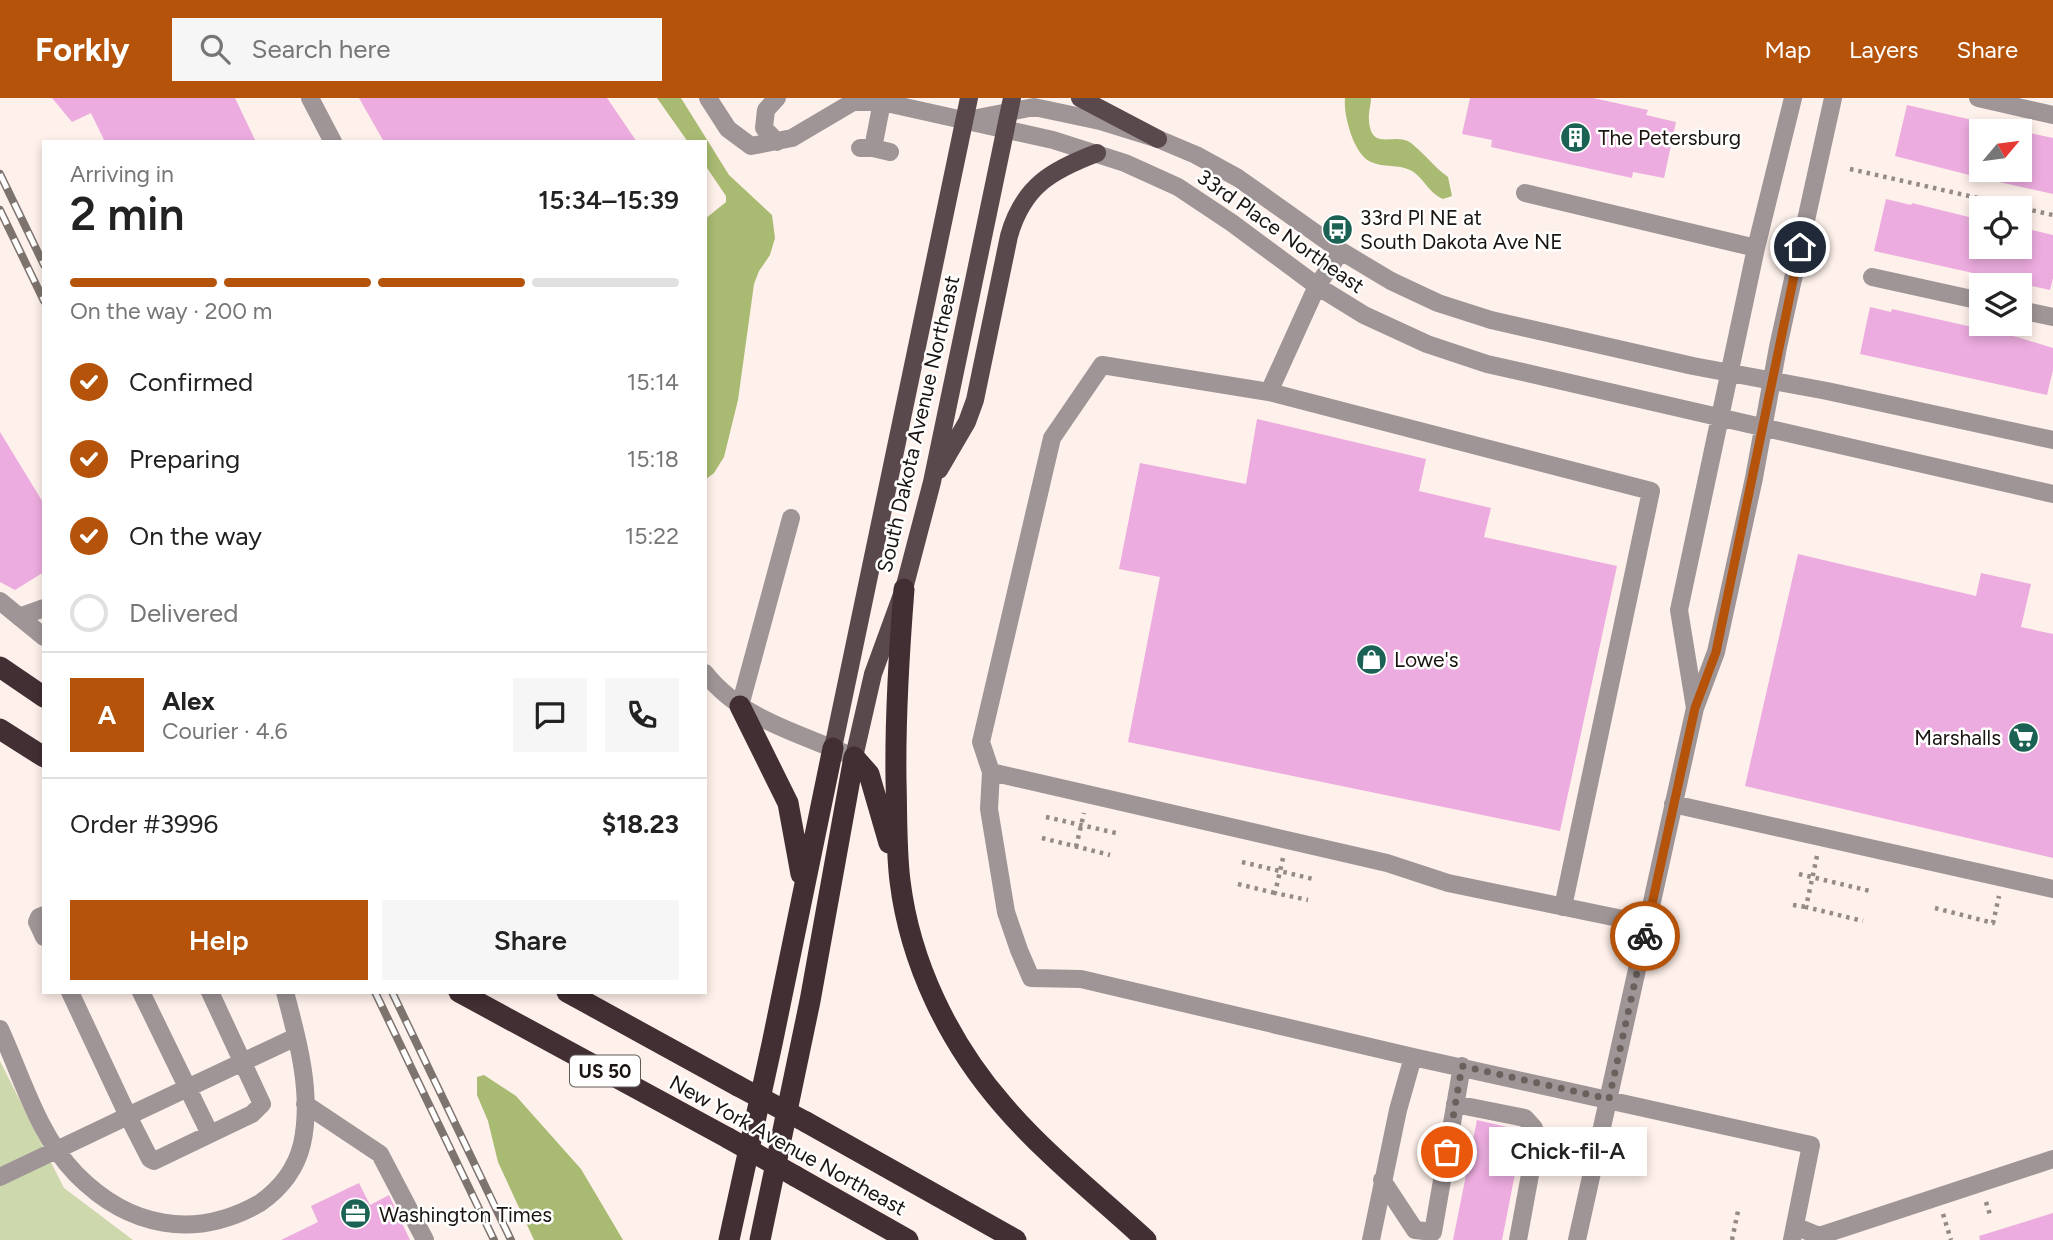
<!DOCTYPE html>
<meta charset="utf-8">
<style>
:root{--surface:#fff;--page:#f6f6f6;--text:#222;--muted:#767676;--line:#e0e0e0;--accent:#b45309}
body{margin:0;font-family:Figtree,sans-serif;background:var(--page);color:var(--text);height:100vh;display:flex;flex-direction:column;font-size:26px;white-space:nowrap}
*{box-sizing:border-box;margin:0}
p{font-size:23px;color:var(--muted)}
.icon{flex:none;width:38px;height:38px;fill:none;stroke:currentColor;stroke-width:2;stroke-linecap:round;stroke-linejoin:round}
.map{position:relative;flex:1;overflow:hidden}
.drawer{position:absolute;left:42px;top:42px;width:665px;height:854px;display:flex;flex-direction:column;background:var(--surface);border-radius:0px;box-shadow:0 4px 10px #0003}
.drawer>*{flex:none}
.needle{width:46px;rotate:61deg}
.tools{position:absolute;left:1969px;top:21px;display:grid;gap:14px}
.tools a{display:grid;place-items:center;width:63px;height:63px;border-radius:0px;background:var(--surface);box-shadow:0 4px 10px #0003;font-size:35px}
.pin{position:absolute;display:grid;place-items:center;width:60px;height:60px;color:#fff;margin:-30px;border:4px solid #fff;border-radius:50%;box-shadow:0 2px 7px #0007}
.courier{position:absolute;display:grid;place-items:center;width:70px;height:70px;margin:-35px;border:5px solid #b45309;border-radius:50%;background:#fff;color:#222;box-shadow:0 2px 9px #0007}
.bubble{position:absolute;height:49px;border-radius:0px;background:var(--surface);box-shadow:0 4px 10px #0003;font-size:23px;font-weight:600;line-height:49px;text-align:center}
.summary em{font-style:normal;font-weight:600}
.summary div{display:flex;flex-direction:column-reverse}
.summary{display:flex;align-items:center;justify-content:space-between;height:119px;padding:0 28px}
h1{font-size:46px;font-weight:600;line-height:52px}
.bar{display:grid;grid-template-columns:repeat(4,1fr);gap:10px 7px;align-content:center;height:84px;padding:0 28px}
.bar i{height:9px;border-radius:5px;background:var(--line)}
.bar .selected{background:var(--accent)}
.bar p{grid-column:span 4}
.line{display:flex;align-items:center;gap:18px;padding:0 28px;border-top:2px solid var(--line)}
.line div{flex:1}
.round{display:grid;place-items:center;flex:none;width:74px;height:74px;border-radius:0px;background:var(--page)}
ol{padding:0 28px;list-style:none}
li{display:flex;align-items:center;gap:21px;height:77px}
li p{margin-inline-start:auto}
li .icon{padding:7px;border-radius:50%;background:var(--accent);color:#fff;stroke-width:4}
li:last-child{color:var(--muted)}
li i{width:38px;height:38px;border:4px solid var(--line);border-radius:50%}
.cta{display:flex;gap:14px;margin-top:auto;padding:14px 28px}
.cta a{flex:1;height:80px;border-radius:0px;background:var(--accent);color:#fff;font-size:28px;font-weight:600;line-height:80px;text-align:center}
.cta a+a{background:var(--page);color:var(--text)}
header{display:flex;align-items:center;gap:42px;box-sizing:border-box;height:98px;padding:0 35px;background:var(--accent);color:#fff}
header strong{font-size:33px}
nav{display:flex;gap:38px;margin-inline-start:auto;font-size:24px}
.search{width:490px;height:63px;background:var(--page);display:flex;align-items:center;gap:18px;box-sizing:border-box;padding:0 24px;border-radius:0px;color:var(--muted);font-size:26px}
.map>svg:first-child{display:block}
.green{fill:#cdd9ad}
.forest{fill:#a9bb72}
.building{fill:#ecacdf}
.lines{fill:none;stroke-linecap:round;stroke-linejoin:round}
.path{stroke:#958a85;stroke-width:4.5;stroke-dasharray:3.5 5;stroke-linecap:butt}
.minor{stroke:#9f9597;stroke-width:18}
.major{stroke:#5a494c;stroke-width:18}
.highway{stroke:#412f33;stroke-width:21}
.rail-casing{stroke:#7e746f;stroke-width:8}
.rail{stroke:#fff;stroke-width:5;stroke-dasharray:16;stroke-linecap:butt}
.highway-bridge{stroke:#412f33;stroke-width:21}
.done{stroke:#6a615c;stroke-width:7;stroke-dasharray:0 12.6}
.route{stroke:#b45309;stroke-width:9}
.labels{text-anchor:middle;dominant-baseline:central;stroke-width:5;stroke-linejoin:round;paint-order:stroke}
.shield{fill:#fff;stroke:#5f5a58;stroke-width:2}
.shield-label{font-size:19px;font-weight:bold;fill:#1b1410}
.poi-label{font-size:21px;fill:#1b1410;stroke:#fff;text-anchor:start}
.street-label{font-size:21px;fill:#1b1410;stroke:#fff}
</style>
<header>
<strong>Forkly</strong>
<div class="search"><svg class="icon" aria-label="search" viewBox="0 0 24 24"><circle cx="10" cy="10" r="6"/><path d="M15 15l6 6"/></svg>Search here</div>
<nav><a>Map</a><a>Layers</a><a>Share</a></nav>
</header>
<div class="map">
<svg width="2053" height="1142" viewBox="0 0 2053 1142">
<rect width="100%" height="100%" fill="#fef0ea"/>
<path class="green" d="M 0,963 L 64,1090 L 133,1142 L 0,1142 Z"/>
<path class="forest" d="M 657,0 L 681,0 L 729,77 L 772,117 L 775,140 L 770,157 L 759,173 L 754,186 L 738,302 L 724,359 L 714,375 L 705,382 L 705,121 L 726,104 L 726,98 L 705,67 L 705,44 L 688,44 Z
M 1345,0 L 1371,0 C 1371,7 1368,15 1369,22 C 1371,55 1395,33 1411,45 C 1424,55 1434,69 1448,79 L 1452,98 L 1443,101 C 1428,95 1423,78 1410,72 C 1398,66 1384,70 1371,64 C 1354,57 1343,17 1345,0 Z
M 484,977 L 516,998 L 581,1071 L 623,1142 L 534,1142 L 498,1064 L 488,1023 L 477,997 L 477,979 Z"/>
<path class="building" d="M 52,0 L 235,0 L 256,44 L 105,44 L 91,15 L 72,24 Z
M 359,0 L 607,0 L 637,44 L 384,44 Z
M 1470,0 L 1593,0 L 1648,12 L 1646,17 L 1676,24 L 1664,80 L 1633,74 L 1632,80 L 1491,49 L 1492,42 L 1462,36 Z
M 1907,7 L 1981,24 L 1981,80 L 1895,58 Z
M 2020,33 L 2053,40 L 2053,96 L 1981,80 L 1982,72 L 2020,72 Z
M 1886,101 L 1911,107 L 1912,105 L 1981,122 L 1981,149 L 2020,149 L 2020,129 L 2053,137 L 2053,180 L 2050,192 L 1874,153 Z
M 1870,209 L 1891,214 L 1892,211 L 2017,239 L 2053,250 L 2053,272 L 2047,297 L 1860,256 Z
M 1257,321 L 1426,361 L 1419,393 L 1491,410 L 1484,439 L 1617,468 L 1560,733 L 1128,644 L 1160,479 L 1119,471 L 1140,365 L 1246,386 Z
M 0,334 L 44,406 L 44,474 L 15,492 L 0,484 Z
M 1798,456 L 1976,498 L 1981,475 L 2031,486 L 2021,529 L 2053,536 L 2053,760 L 1745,688 Z
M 1477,1022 L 1520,1032 L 1523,1035 L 1502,1142 L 1453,1142 Z
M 359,1085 L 370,1107 L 389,1097 L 410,1142 L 281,1142 L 318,1124 L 311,1108 Z
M 2053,1115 L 2053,1142 L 1980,1142 L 1979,1138 Z"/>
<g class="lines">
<path class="path" d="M 1850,71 L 2053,117
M 1046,719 L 1116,735
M 1042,740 L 1110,757
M 1076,749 L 1084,715
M 1817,758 L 1806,809 L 1863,823
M 1283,760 L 1275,795 L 1308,802
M 1242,764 L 1313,781
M 1799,776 L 1870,793
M 1238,786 L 1275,795
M 1793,807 L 1806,809
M 1935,810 L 1993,825 L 1999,798
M 1986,1104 L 1991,1120
M 1943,1116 L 1951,1142
M 1732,1142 L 1738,1113"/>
<path class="minor" d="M 310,0 L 333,44
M 708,0 L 728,31 L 751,48 L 792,40 L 853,4 L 882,4 L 1053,42 L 1125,65 L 1178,89 L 1232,125 L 1317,188 L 1364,217 L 1427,246 L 1487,266 L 1527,275 L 2053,396
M 1978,0 L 2053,17
M 972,21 L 1034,9 L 1100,23 L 1158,41 L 1196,57 L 1238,80 L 1341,153 L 1391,183 L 1438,205 L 1491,222 L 1693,268 L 1827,293 L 2053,342
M 777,44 L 764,30 L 766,12 L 777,0
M 860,50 L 873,50 L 890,54
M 873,50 L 882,4 L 879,0
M 1525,95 L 1756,150
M 1872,179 L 1981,203
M 2020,212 L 2053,219
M 1269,294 L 1317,188 L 1341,153
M 0,503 L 44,539
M 19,519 L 44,510
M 705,575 C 742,622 801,636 854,659
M 740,608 L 791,420
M 1695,610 L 1679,512 L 1756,150 L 1793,0
M 991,674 L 1387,765 L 1448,785 L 1647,826
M 1673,706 L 2053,791
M 1563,809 L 1651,393 L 1269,294 L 1102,267 L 1052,340 L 981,644 L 991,674 L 989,711 L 1006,814 L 1019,852 L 1031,880 L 1081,881 L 1413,959 L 1811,1047 L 1792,1142
M 44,817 L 39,819 L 37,824 L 44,839
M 141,894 L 210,1036
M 210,894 L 262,1006 L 252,1016 L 154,1063 L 150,1061 L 128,1018 L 296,939
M 0,931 C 22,979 38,1037 76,1076 C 129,1130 195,1142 260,1105 C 280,1091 296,1071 302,1046 C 313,997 298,942 285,894
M 305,1006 L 380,1056 L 425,1142
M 1455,1006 L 1525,1020 L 1534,1030 L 1536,1044 L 1518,1142
M 0,1079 L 128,1018 L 70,894
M 1382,1082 L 1415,1132 L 1433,1134 L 1462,968
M 1795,1128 L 1819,1138 L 2053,1061
M 1371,1142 L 1398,1012 L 1413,959
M 1577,1142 L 1695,610 L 1716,554 L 1754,380 L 1778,249 L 1833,0"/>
<path class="major" d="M 1080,0 L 1158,41
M 939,372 L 967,324 L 975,302 L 1009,138 C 1023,88 1052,72 1097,55
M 833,650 L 969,0
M 854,659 L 873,576 L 904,491 L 932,384 L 1012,0"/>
<path class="highway" d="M 904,491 C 899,555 895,618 896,682 C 897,716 896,750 900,783 C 910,865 949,945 1003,1007 C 1046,1057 1098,1098 1146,1142
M 0,569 L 44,599
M 740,608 L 788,705 L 801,776
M 0,631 L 44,659
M 854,659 L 869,676 L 889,745
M 459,894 L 728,1040
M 567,894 L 738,988
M 806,1024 L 1016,1142
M 795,1078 L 908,1142
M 729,1142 L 772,946 L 833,650
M 760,1142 L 810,903 L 854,659"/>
<defs>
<path id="rail" d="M 0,76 L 44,167
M 0,112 L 44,203
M 375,894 L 494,1142
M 392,894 L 511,1142"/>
</defs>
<use href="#rail" class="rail-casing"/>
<use href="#rail" class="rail"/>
<path class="highway-bridge" d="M 738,988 L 806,1024
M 728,1040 L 795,1078"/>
</g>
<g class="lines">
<path class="done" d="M 1447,1054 L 1462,968 L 1609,1001 L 1645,838"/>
<path class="route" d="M 1645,838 L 1695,610 L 1716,554 L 1800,149"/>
</g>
<defs>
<symbol id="building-disc" viewBox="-11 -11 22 22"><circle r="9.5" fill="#1b6255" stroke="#fff"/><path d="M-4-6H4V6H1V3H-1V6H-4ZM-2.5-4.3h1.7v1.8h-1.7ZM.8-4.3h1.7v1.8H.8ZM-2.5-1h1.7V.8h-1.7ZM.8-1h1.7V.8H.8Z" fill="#fff"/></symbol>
<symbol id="bus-disc" viewBox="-11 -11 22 22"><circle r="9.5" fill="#1b6255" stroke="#fff"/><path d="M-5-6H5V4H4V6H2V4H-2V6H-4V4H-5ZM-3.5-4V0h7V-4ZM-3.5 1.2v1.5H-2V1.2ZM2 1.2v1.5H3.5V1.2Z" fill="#fff"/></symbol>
<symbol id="shop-disc" viewBox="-11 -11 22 22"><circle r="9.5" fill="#1b6255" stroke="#fff"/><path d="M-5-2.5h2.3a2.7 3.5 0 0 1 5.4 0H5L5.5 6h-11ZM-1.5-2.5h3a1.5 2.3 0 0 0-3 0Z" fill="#fff"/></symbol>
<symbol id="supermarket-disc" viewBox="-11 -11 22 22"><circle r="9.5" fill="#1b6255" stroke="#fff"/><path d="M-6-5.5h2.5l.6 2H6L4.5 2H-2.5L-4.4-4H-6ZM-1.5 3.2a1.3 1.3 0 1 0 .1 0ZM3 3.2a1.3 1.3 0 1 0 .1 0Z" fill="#fff"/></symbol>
<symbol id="office-disc" viewBox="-11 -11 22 22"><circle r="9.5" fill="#1b6255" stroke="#fff"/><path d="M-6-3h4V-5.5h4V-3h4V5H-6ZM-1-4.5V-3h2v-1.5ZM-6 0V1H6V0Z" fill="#fff"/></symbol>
</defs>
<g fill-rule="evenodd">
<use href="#building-disc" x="1558" y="22" width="35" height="35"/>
<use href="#bus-disc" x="1320" y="114" width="35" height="35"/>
<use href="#shop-disc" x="1354" y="544" width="35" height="35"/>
<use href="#supermarket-disc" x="2006" y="622" width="35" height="35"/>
<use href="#office-disc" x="338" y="1098" width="35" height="35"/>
</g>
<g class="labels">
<rect class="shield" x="570" y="957.5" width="70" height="31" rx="5"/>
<g class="shield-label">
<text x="605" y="973">US 50</text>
</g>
<g class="poi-label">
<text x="1598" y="39">The Petersburg</text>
<text x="1360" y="119">33rd Pl NE at<tspan x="1360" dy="24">South Dakota Ave NE</tspan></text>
<text x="1394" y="561">Lowe's</text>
<text x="2001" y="639" text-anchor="end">Marshalls</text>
<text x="379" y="1116">Washington Times</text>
</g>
<g class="street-label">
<text transform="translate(1281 133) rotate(35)">33rd Place Northeast</text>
<text transform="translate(918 326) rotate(-77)">South Dakota Avenue Northeast</text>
<text transform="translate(788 1047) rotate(29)">New York Avenue Northeast</text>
</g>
</g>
</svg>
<div class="tools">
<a><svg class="needle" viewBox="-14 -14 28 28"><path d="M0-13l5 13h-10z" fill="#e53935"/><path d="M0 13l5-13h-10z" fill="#767676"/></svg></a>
<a><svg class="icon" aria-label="locate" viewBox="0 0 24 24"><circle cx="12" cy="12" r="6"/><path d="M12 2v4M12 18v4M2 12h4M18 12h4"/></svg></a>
<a><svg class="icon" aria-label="layers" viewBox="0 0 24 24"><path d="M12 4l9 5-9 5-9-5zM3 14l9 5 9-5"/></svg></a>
</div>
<div class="pin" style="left:1447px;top:1054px;background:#ea580c"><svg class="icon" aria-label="bag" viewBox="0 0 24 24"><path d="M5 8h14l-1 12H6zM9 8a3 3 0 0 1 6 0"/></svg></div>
<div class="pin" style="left:1800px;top:149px;background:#1f2937"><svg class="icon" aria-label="home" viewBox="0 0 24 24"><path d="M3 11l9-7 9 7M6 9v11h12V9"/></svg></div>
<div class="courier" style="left:1645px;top:838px"><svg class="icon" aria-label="bike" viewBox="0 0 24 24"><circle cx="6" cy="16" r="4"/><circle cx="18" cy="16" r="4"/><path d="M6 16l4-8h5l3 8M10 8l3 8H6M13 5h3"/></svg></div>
<div class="bubble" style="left:1489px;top:1029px;width:158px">Chick-fil-A</div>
<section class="drawer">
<div class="summary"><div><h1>2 min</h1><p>Arriving in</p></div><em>15:34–15:39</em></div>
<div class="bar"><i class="selected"></i><i class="selected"></i><i class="selected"></i><i></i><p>On the way · 200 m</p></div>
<ol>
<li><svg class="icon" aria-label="check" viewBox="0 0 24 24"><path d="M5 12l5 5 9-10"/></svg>Confirmed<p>15:14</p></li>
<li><svg class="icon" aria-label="check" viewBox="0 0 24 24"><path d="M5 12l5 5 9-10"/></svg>Preparing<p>15:18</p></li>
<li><svg class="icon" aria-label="check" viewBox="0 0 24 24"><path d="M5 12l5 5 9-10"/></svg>On the way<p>15:22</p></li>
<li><i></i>Delivered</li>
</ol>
<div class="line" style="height:126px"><b class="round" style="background:var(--accent);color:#fff">A</b><div><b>Alex</b><p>Courier · 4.6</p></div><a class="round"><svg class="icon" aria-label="chat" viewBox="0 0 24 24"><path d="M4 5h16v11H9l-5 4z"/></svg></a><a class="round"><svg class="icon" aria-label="phone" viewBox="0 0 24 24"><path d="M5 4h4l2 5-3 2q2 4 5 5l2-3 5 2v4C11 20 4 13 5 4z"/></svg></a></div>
<div class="line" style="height:91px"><div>Order #3996</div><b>$18.23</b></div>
<div class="cta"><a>Help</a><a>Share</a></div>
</section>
</div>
